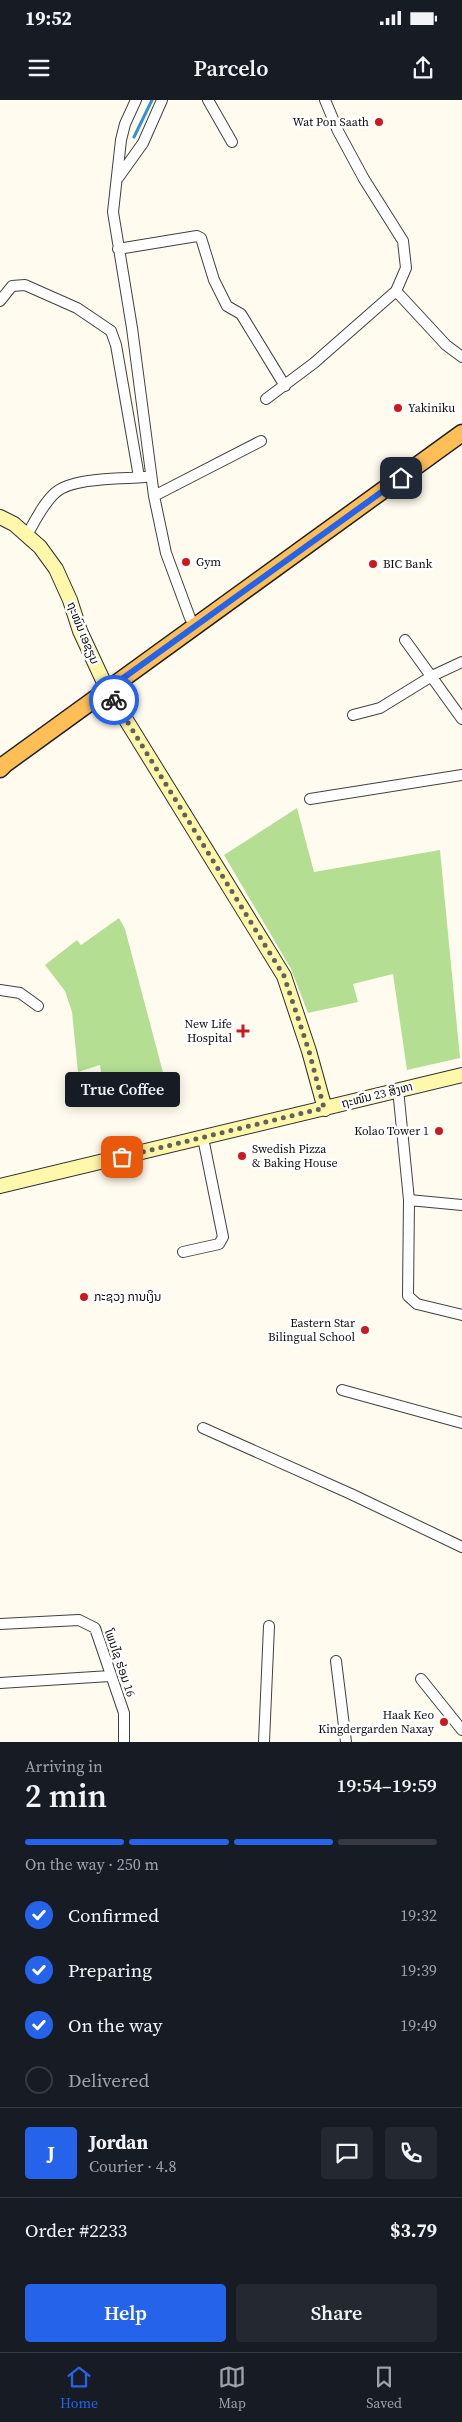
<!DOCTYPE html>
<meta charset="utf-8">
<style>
:root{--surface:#171b24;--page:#242831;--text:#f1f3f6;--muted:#9ea1a6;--line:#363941;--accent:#2563eb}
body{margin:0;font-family:"Source Serif 4","Noto Sans Lao",serif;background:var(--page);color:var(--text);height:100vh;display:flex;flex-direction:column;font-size:19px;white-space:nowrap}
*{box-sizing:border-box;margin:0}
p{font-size:16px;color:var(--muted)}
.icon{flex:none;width:28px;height:28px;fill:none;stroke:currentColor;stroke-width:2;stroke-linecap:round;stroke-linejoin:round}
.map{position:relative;height:1642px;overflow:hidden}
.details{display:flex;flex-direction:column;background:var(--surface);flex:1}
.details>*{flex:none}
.pin{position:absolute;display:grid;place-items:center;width:42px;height:42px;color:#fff;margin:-21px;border-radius:10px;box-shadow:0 2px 8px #0006}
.courier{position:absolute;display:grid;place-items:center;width:50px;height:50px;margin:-25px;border:4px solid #2563eb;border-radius:50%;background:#fff;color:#222;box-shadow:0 1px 6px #0007}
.bubble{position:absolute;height:35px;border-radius:5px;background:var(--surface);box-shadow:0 2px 12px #0003;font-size:16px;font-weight:600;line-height:35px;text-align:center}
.head em{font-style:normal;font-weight:600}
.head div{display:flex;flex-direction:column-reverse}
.head{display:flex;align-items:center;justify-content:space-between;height:85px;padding:0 25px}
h1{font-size:32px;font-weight:600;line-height:38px}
.bar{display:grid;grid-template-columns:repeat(4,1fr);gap:8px 5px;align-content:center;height:60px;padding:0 25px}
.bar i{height:6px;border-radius:4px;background:var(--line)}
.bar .current{background:var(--accent)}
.bar p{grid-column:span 4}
.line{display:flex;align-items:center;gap:12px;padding:0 25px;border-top:1px solid var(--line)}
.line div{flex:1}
.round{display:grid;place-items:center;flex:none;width:52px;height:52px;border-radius:5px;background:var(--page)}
ol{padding:0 25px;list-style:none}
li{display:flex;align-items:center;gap:15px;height:55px}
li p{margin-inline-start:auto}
li .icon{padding:5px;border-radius:50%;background:var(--accent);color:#fff;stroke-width:4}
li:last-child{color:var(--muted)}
li i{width:28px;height:28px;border:2px solid var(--line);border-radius:50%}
.button{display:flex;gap:10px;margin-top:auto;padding:10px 25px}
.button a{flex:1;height:58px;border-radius:5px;background:var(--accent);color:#fff;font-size:20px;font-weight:600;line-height:58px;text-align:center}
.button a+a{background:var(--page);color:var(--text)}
.status{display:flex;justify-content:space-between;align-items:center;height:35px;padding:0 25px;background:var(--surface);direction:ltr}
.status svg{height:14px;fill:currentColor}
header{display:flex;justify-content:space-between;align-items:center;height:65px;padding:0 25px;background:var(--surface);font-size:22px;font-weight:600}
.tabs{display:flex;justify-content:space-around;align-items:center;height:70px;border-top:1px solid var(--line);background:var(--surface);font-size:14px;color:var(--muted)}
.tabs a{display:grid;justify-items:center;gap:2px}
.tabs .current{color:var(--accent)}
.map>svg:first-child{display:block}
.forest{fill:#b4df93}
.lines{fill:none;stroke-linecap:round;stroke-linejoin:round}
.stream{stroke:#3093d8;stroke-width:3}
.minor-casing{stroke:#414141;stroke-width:12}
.secondary-casing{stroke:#303030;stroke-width:16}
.trunk-casing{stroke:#1f1f1f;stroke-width:19}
.minor{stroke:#fff;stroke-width:10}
.secondary{stroke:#fff7aa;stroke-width:14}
.trunk{stroke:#ffbe56;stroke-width:16}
.done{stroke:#62615d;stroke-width:5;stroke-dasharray:0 9}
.route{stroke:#2563eb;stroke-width:6}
.poi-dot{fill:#ca1a20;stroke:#fff;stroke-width:2}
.labels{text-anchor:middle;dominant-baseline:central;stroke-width:5;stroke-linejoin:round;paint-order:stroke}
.poi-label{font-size:12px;fill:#0e0e0e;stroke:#fff;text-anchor:end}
.street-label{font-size:12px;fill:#0e0e0e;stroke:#fff}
</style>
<div class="status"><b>19:52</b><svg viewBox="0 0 49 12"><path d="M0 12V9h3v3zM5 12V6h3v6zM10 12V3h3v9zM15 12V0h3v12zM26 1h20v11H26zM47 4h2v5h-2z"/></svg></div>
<header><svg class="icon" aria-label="menu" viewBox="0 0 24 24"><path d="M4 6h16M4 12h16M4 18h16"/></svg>Parcelo<svg class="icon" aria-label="share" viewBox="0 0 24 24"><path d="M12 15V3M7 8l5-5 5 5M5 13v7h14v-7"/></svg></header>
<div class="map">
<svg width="462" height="1642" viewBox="0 0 462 1642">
<rect width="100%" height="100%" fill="#fffcef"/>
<path class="forest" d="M 297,708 L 314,772 L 440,750 L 460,958 L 407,970 L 393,874 L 353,884 L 358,902 L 308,913 L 291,869 L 224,755 Z
M 119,818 L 125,829 L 165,980 L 151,985 L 147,977 L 103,987 L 100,965 L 78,972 L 72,912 L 65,891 L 45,865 L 77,840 L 81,845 Z"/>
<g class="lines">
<path class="stream" d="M 134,37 L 152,0"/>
<defs>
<path id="minor" d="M 136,0 L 125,24 L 121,40 L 113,112 L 132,228 L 154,396 L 166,453 L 190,518
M 208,0 L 232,42
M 325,0 L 338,31 L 364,79 L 403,141 L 406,168 L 396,191 L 446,245 L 462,257
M 118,78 L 143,43 L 162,0
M 118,149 L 197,136 L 201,138 L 214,180 L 227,206 L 241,214 L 285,286
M 0,201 L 12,186 L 25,185 L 77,208 L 111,231 L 116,245 L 139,377
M 266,299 L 314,263 L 396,191
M 154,396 L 261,341
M 27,435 C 35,421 43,404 55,393 C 72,377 122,379 145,377
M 405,540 L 462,619
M 353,615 L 380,608 L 432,576 L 462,562
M 310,699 L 462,675
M 0,890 L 20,893 L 38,906
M 398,989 L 409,1100 L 408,1196 L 417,1204 L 462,1215
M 409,1100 L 462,1105
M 183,1152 L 219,1144 L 223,1137 L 203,1038
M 342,1290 L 462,1323
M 203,1328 L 351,1394 L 462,1447
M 0,1524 L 79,1520 L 95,1528 L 124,1613 L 124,1642
M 336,1561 L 346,1642
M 421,1579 L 462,1630
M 0,1583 L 110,1576
M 264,1642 L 269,1526"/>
<path id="secondary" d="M 0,417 L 14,424 L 40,447 L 56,469 L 70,500 L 80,531 L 107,589 L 284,876 L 309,951 L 325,1009
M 0,1086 L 462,975"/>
<path id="trunk" d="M 0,669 L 5,664 L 462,333"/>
</defs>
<use href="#minor" class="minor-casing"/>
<use href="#secondary" class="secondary-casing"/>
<use href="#trunk" class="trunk-casing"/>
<use href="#minor" class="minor"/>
<use href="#secondary" class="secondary"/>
<use href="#trunk" class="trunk"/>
</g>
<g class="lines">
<path class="done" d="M 114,600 L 284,876 L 309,951 L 324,1008 L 122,1057"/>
<path class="route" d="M 114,600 L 108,589 L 401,378"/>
</g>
<g class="poi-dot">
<circle cx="379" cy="22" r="5"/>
<circle cx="398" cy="308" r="5"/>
<circle cx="186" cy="462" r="5"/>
<circle cx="373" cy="464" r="5"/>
<path d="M240.5 923.5h5v5h5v5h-5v5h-5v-5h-5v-5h5z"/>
<circle cx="439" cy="1031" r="5"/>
<circle cx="242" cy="1056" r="5"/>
<circle cx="84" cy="1197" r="5"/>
<circle cx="365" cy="1230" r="5"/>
<circle cx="444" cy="1622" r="5"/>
</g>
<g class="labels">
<g class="poi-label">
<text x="369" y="22">Wat Pon Saath</text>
<text x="408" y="308" text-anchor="start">Yakiniku</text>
<text x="196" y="462" text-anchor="start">Gym</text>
<text x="383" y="464" text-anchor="start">BIC Bank</text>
<text x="232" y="924">New Life<tspan x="232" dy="14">Hospital</tspan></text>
<text x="429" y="1031">Kolao Tower 1</text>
<text x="252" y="1049" text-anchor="start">Swedish Pizza<tspan x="252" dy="14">&amp; Baking House</tspan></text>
<text x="94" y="1197" text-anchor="start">ກະຊວງ ການເງິນ</text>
<text x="355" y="1223">Eastern Star<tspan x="355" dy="14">Bilingual School</tspan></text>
<text x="434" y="1615">Haak Keo<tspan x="434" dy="14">Kingdergarden Naxay</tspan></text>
</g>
<g class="street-label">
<text transform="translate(83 533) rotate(68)">ຖະໜົນ ເອຊຽນ</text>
<text transform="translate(377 995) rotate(-14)">ຖະໜົນ 23 ສິງຫາ</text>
<text transform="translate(120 1563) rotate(71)">ໂພນໄຊ ຮ່ອມ 16</text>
</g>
</g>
</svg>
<div class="pin" style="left:122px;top:1057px;background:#ea580c"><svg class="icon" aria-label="bag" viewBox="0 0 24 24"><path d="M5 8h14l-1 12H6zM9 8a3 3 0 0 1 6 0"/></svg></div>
<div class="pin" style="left:401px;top:378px;background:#1f2937"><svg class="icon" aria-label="home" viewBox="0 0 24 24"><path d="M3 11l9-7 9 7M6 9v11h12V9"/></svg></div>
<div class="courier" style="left:114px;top:600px"><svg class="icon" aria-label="bike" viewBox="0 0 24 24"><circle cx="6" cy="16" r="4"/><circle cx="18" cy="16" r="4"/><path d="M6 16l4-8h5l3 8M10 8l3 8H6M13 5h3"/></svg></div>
<div class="bubble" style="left:65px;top:972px;width:115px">True Coffee</div>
</div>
<section class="details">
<div class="head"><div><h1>2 min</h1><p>Arriving in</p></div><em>19:54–19:59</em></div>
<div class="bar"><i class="current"></i><i class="current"></i><i class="current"></i><i></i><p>On the way · 250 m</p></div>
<ol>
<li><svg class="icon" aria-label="check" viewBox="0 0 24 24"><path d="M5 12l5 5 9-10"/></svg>Confirmed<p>19:32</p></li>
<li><svg class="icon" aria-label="check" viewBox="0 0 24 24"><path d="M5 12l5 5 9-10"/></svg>Preparing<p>19:39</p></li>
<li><svg class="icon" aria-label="check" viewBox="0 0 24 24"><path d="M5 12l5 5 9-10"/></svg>On the way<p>19:49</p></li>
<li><i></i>Delivered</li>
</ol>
<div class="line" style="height:90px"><b class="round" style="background:var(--accent);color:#fff">J</b><div><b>Jordan</b><p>Courier · 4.8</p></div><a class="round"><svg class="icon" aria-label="chat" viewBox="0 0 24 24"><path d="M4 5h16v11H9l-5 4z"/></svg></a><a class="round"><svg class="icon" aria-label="phone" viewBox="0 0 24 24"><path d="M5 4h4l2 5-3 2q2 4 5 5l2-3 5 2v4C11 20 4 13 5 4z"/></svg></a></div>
<div class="line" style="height:65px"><div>Order #2233</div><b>$3.79</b></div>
<div class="button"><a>Help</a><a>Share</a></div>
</section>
<nav class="tabs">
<a class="current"><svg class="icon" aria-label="home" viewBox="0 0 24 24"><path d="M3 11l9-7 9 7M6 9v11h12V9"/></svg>Home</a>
<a><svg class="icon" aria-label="map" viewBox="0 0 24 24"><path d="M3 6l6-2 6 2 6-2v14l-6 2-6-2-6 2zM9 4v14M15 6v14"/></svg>Map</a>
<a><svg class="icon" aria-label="saved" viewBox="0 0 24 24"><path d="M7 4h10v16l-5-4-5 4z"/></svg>Saved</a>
</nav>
